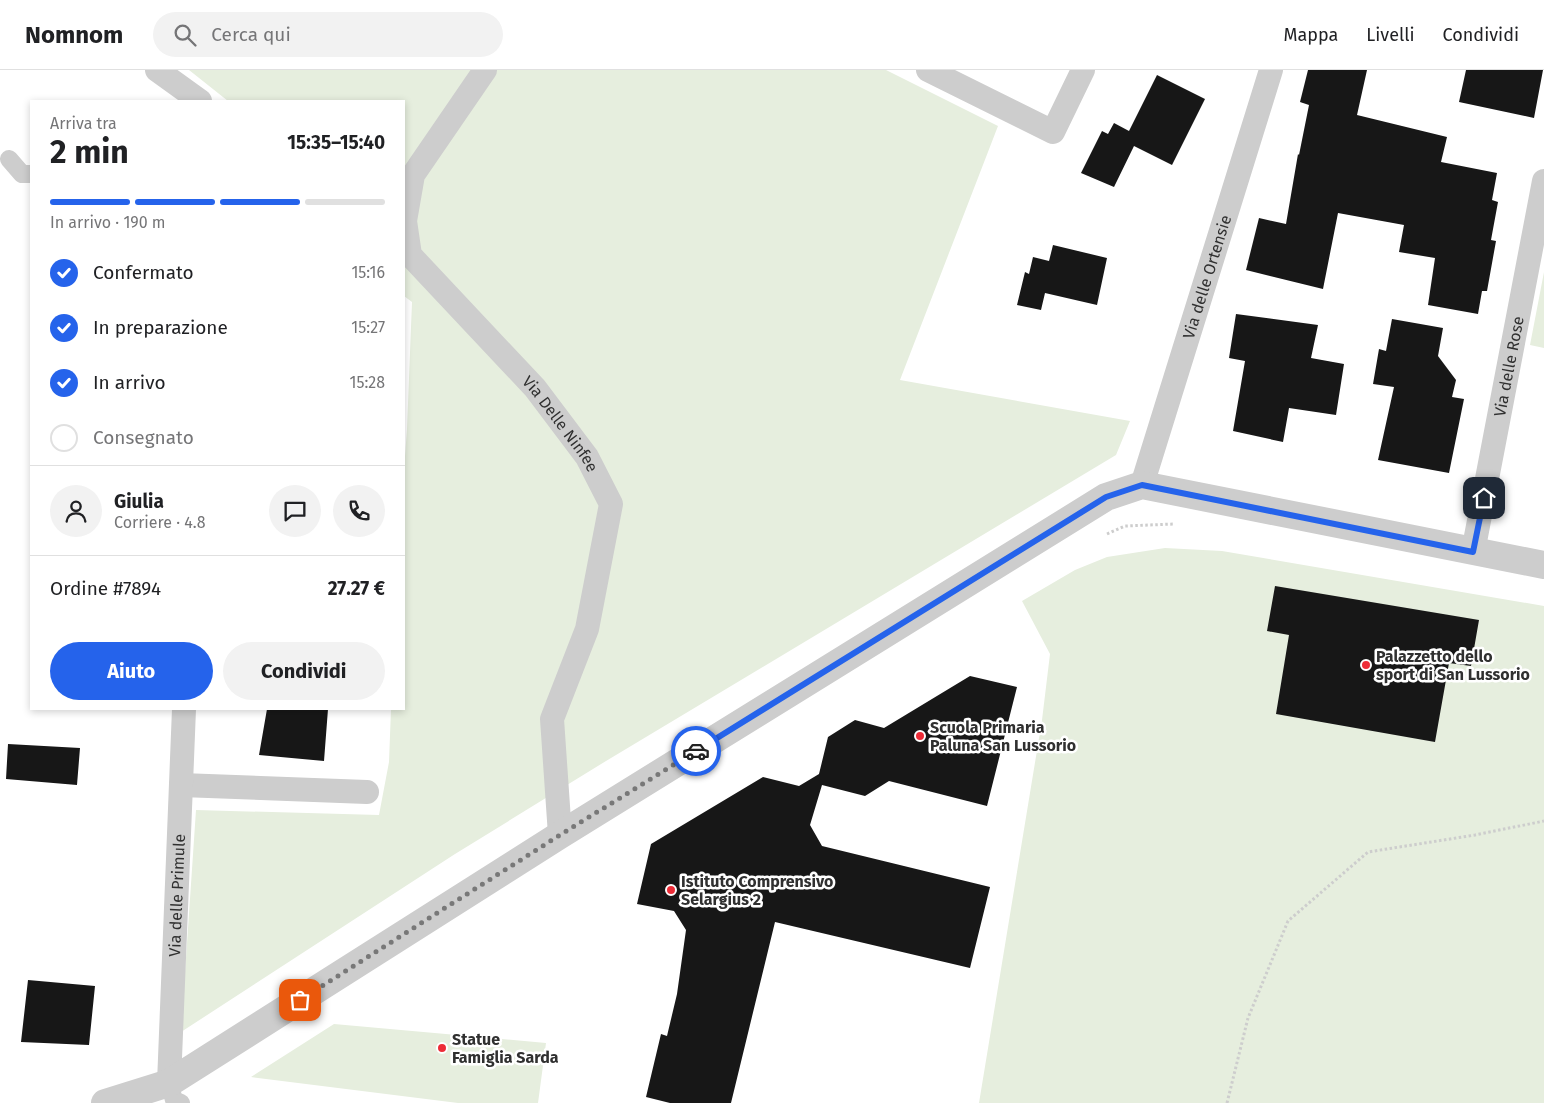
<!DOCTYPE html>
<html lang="it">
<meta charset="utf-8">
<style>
:root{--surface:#fff;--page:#f2f2f2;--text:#202124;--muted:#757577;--line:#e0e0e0;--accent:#2563eb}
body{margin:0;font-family:"Fira Sans",sans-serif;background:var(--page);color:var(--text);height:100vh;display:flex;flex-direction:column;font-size:19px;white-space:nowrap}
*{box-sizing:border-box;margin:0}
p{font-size:16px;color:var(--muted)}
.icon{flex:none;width:28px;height:28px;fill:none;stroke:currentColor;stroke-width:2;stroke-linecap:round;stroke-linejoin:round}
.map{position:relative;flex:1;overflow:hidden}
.panel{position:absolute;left:30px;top:30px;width:375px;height:610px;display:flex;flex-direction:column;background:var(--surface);border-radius:0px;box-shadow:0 2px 8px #0003}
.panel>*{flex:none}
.pin{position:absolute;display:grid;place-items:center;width:42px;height:42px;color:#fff;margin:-21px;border-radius:10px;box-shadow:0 2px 8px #0006}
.courier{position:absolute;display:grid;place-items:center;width:50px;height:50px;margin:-25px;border:4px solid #2563eb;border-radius:50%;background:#fff;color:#222;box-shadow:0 1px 6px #0007}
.head em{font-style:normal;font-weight:700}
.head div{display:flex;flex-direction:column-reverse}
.head{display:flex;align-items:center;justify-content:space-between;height:85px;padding:0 20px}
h1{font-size:32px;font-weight:700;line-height:38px}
.bar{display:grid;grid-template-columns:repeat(4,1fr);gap:8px 5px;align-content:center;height:60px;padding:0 20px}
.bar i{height:6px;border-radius:4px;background:var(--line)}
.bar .active{background:var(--accent)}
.bar p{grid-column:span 4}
.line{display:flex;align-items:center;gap:12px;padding:0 20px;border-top:1px solid var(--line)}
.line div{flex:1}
.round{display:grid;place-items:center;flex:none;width:52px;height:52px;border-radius:26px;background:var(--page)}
ol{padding:0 20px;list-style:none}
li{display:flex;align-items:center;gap:15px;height:55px}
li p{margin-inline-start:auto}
li .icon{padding:5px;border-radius:50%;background:var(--accent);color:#fff;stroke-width:4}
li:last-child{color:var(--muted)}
li i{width:28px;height:28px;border:2px solid var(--line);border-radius:50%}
.button{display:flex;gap:10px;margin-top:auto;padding:10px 20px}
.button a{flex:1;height:58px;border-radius:30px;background:var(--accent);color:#fff;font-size:20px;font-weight:700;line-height:58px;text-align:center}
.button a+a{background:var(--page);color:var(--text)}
header{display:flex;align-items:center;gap:30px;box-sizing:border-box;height:70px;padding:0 25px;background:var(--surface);border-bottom:1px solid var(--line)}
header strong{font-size:24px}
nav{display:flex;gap:28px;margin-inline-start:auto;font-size:18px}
.search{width:350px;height:45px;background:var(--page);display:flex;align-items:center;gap:12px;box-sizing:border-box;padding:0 18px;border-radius:28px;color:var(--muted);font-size:19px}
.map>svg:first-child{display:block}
.green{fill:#e6eede}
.building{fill:#171717}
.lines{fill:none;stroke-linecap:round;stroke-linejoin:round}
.path{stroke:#cdcdcd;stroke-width:3;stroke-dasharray:2.5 2.5;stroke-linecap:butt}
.pedestrian{stroke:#cdcdcd;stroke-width:18}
.minor{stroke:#cdcdcd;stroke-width:24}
.tertiary{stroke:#cdcdcd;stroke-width:28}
.done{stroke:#787878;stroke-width:5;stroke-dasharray:0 9}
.route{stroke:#2563eb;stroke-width:6}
.poi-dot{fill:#ed2c37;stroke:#fff;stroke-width:2}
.labels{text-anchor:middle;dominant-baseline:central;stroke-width:5;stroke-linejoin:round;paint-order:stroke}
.street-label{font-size:16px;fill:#303030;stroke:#fff}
.poi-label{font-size:16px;font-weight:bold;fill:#303030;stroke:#fff;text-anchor:start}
</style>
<header>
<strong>Nomnom</strong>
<div class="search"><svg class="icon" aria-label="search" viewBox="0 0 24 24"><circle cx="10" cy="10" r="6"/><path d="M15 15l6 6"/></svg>Cerca qui</div>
<nav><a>Mappa</a><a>Livelli</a><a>Condividi</a></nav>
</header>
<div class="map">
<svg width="1544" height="1033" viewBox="0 0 1544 1033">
<rect width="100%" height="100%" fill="#fff"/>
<path class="green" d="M 189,0 L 886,0 L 998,56 L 900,310 L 1130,351 L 1116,385 L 606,691 L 455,784 L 181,962 L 196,740 L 379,745 L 389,692 L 391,639 L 404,639 L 404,400 L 407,359 L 412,232 L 404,226 L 404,31 L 228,31 Z
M 1544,202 L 1544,278 L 1530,275 Z
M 1165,478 L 1222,481 L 1544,536 L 1544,1033 L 979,1033 L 1042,650 L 1050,584 L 1022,531 L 1075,500 L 1107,487 Z
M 334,954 L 546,973 L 538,1033 L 458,1033 L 251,1007 Z"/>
<path class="building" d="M 1308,0 L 1367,0 L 1357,45 L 1447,67 L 1441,92 L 1497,103 L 1492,130 L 1498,132 L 1491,170 L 1496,171 L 1487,221 L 1482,221 L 1478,244 L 1428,235 L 1435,188 L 1399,182 L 1404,155 L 1338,143 L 1323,219 L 1246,200 L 1259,148 L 1286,154 L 1298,84 L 1299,85 L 1309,35 L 1300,32 Z
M 1466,0 L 1543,0 L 1534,48 L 1459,32 Z
M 1157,5 L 1205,29 L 1172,95 L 1134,76 L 1114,117 L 1081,103 L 1102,61 L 1108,64 L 1114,53 L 1129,61 Z
M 1053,175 L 1107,188 L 1097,235 L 1045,223 L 1041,240 L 1017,235 L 1025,202 L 1029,204 L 1033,187 L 1049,191 Z
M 1236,244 L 1318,255 L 1311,288 L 1344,294 L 1336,345 L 1289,338 L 1283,372 L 1233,361 L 1245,291 L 1229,288 Z
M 1392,249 L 1443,258 L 1438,286 L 1456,310 L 1452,327 L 1464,329 L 1449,403 L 1378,390 L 1394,317 L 1373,314 L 1379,279 L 1386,281 Z
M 1275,516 L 1479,550 L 1471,596 L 1449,593 L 1435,672 L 1276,644 L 1289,565 L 1267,561 Z
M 970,606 L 1017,617 L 987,736 L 889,711 L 865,726 L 822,715 L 810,755 L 822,776 L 990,817 L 970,898 L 775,852 L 731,1033 L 670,1033 L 646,1027 L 661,964 L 667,966 L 677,924 L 686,860 L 674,841 L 637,834 L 651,774 L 763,707 L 799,716 L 819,704 L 828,667 L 855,650 L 884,658 Z
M 267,639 L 328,639 L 324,691 L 259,685 Z
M 8,674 L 80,678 L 77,715 L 6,709 Z
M 28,910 L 95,916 L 89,975 L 21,972 Z"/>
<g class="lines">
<path class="path" d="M 1107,464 L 1125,456 L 1174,454
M 1227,1033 L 1248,948 L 1288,851 L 1368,782 L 1475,765 L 1544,751"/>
<path class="pedestrian" d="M 9,89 L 22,104 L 31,104
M 169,1013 L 174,1030 L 181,1033"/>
<g class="minor">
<path d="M 157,0 L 200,31"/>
<path id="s1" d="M 485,0 L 413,105 L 405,151 L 410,185 L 535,318 L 587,387 L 611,434 L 587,559 L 552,649 L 560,765"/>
<path d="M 928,0 L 1053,62 L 1083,0"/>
<path id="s2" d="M 1142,415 L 1271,0"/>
<path id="s3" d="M 1473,482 L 1544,111"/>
<path d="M 181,715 L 367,722"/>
<path id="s4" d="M 169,1013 L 184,639"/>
</g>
<path class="tertiary" d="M 105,1033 L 169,1013 L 560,765 L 1106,427 L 1142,415 L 1544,495"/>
</g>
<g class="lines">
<path class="done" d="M 300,930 L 560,765 L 696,681"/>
<path class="route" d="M 696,681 L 1106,427 L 1142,415 L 1473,482 L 1484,428"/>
</g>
<g class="poi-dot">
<circle cx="1366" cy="595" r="5"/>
<circle cx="920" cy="666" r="5"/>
<circle cx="671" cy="820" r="5"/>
<circle cx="442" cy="978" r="5"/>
</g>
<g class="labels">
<g class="street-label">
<text stroke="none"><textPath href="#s2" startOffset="218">Via delle Ortensie</textPath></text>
<text stroke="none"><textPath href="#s3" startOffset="189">Via delle Rose</textPath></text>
<text stroke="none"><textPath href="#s1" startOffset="435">Via Delle Ninfee</textPath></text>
<text stroke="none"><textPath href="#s4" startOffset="188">Via delle Primule</textPath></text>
</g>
<g class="poi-label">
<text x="1376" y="586">Palazzetto dello<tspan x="1376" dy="18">sport di San Lussorio</tspan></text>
<text x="930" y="657">Scuola Primaria<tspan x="930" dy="18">Paluna San Lussorio</tspan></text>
<text x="681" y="811">Istituto Comprensivo<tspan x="681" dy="18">Selargius 2</tspan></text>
<text x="452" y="969">Statue<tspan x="452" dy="18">Famiglia Sarda</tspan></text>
</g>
</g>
</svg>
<div class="pin" style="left:300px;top:930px;background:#ea580c"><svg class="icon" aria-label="bag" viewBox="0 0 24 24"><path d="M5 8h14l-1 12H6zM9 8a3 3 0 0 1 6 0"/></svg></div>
<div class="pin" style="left:1484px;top:428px;background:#1f2937"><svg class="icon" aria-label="home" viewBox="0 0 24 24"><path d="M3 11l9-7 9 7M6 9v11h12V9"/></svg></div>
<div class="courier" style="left:696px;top:681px"><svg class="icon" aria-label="car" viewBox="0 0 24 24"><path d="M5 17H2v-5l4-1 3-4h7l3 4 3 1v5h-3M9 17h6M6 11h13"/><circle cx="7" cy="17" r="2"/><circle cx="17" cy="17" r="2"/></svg></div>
<section class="panel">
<div class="head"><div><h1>2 min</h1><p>Arriva tra</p></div><em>15:35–15:40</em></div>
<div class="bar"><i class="active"></i><i class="active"></i><i class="active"></i><i></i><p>In arrivo · 190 m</p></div>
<ol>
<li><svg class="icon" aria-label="check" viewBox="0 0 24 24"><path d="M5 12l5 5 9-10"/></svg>Confermato<p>15:16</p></li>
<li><svg class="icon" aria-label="check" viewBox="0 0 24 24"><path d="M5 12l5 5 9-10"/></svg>In preparazione<p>15:27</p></li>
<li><svg class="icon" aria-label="check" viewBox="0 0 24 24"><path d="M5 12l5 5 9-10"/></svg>In arrivo<p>15:28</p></li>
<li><i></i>Consegnato</li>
</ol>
<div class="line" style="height:90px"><a class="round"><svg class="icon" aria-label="person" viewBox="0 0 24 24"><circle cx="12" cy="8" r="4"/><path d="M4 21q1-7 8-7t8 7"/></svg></a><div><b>Giulia</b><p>Corriere · 4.8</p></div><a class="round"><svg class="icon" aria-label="chat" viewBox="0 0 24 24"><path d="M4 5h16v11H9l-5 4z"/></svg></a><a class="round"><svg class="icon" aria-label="phone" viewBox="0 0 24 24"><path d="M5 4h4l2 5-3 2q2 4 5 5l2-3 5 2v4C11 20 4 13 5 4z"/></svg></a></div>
<div class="line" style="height:65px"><div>Ordine #7894</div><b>27.27 €</b></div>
<div class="button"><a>Aiuto</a><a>Condividi</a></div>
</section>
</div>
